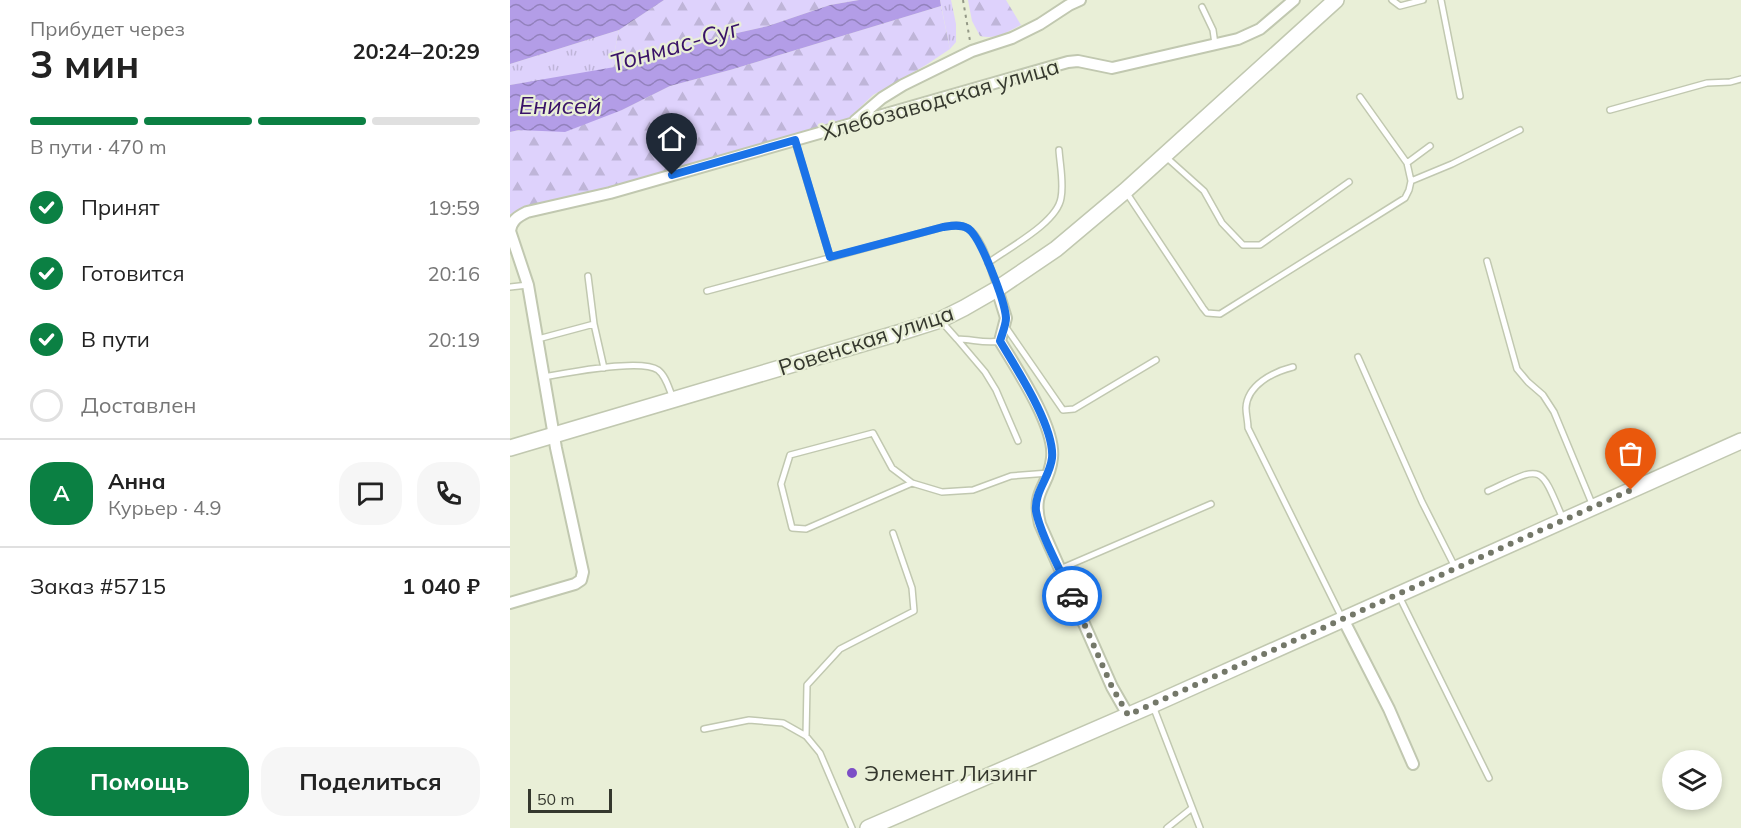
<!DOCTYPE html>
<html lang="ru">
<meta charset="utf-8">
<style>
:root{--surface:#fff;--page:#f6f6f6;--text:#222;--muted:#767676;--line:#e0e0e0;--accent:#0b8043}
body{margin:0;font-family:Mulish,sans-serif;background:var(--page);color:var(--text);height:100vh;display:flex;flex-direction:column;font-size:22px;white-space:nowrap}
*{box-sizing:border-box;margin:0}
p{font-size:20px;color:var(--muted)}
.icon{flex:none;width:33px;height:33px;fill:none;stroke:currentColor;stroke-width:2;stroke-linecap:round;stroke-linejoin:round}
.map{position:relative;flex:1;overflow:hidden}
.panel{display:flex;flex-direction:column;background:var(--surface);width:510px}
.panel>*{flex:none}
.tools{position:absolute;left:1152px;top:750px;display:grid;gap:12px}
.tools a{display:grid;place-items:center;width:60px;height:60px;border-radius:50%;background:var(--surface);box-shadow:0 3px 9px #0003;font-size:30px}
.scale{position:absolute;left:18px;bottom:15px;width:84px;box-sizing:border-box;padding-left:6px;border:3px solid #35382e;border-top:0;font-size:16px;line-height:21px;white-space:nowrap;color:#35382e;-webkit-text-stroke:4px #e9efd7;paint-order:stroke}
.pin{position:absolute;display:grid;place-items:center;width:51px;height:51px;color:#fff;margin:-62px -26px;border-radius:50% 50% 50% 0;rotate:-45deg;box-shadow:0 0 6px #0007}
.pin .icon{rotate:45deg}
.courier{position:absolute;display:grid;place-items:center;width:60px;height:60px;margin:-30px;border:4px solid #1a73e8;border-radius:50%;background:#fff;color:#222;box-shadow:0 2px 8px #0007}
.headline em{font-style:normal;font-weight:700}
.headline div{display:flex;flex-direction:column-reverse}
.headline{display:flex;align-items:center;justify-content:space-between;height:102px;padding:0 30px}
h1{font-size:39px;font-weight:700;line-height:45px}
.bar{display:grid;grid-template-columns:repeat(4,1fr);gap:9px 6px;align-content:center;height:72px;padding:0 30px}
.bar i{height:8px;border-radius:4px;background:var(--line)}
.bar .current{background:var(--accent)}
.bar p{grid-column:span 4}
.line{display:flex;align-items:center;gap:15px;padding:0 30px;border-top:2px solid var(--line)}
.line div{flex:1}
.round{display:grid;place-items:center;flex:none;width:63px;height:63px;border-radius:24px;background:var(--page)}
ol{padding:0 30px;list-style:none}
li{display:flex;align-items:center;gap:18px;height:66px}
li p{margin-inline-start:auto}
li .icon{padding:6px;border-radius:50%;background:var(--accent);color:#fff;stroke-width:4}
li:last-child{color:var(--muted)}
li i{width:33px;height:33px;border:3px solid var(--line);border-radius:50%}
.action{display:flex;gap:12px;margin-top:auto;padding:12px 30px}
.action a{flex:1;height:69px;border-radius:24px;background:var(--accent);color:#fff;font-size:24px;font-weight:700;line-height:69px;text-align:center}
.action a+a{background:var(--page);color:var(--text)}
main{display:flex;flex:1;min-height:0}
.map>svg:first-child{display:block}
.grass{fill:url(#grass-tufts)}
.forest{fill:url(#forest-firs)}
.water{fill:url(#water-waves)}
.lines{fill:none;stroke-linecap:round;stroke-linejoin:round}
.lane-casing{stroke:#c1c8b0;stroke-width:8}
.street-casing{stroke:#c1c8b0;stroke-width:14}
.secondary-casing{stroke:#c1c8b0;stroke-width:18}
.path{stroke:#939886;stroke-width:2;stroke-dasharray:3 4.5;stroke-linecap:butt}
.lane{stroke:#fff;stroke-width:5}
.street{stroke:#fff;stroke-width:10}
.secondary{stroke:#fff;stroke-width:15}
.done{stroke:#747869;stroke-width:6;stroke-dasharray:0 10.8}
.route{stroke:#1a73e8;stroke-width:8}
.poi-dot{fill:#7c4ec6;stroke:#e9efd7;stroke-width:2}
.labels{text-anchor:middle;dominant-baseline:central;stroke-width:4.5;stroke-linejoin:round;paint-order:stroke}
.street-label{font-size:22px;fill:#35382e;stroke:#e9efd7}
.poi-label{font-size:22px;fill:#35382e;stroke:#e9efd7;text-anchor:start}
.water-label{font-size:24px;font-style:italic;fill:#391268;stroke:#e9efd7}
</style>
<main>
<section class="panel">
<div class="headline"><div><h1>3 мин</h1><p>Прибудет через</p></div><em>20:24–20:29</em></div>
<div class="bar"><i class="current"></i><i class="current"></i><i class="current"></i><i></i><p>В пути · 470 m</p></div>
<ol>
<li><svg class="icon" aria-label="check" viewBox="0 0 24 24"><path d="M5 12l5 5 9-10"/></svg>Принят<p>19:59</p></li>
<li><svg class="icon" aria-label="check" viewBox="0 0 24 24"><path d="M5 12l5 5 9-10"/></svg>Готовится<p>20:16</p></li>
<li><svg class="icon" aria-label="check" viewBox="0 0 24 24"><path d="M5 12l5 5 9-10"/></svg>В пути<p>20:19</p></li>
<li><i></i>Доставлен</li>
</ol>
<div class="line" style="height:108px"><b class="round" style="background:var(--accent);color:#fff">А</b><div><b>Анна</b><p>Курьер · 4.9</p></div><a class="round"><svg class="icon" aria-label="chat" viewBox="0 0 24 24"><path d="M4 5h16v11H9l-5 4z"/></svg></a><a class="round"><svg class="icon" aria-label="phone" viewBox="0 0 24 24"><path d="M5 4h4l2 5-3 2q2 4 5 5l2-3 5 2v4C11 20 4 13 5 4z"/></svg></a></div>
<div class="line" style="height:78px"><div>Заказ #5715</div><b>1 040 ₽</b></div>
<div class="action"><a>Помощь</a><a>Поделиться</a></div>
</section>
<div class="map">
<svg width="1231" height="828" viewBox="0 0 1231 828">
<defs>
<pattern id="grass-tufts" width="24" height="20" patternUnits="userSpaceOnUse" patternTransform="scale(1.5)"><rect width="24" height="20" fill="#ded2fc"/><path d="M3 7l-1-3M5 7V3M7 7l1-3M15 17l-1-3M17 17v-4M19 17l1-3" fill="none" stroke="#bfb5d8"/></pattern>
<pattern id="forest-firs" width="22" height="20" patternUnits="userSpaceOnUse" patternTransform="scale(1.5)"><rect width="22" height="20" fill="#ded2fc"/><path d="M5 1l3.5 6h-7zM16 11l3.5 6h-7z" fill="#bfb5d8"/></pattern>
<pattern id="water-waves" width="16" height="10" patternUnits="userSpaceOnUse" patternTransform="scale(1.5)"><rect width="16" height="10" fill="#b39de7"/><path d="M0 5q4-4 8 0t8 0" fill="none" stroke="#9281bc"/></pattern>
</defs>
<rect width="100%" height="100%" fill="#e9efd7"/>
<path class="grass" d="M 430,0 L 441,0 L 446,24 L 446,42 L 440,49 Z
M 109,30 L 101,69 L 0,85 L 0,64 Z"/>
<path class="forest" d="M 154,0 L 349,0 L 320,5 L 258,26 L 187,42 L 157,58 L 101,69 L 109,30 Z
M 458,0 L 496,0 L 511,25 C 497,32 486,40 470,36 L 462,21 Z
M 431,6 L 440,49 L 416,65 L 363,95 L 339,118 L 102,187 L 0,214 L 0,132 L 112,110 L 160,86 L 220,70 Z"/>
<path class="water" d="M 0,0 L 154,0 L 109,30 L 0,64 Z
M 349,0 L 430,0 L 431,6 L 220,70 L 160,86 L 112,110 L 55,132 L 9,130 L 0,132 L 0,85 L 157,58 L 187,42 L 258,26 L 320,5 Z"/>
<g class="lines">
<defs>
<path id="lane" d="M 882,0 L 890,6 L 913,0
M 931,0 L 950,96
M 692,7 L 703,30 L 705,44
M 1100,110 L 1197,83 L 1220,82 L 1231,79
M 285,141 L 320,257
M 656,157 L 694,191 L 712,223 L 733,245 L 750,245 L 839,182
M 897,163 L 920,146
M 901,181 L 942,164 L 1010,130
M 616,192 L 693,308 L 697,313 L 710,314 L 895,198 L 899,190 L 901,181 L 897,163 L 850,97
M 977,261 L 1007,369 L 1018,382 L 1033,395 L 1044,412 L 1083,506
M 478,263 C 498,248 547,223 551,198 C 554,183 550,165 549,150
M 0,287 L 18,285
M 197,291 L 433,227 C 441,226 450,224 457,228 C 473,236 481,272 487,288
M 431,321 L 447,339 C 462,339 475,344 490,341
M 84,324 L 94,368
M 495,326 L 553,410 L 564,409 L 646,360
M 28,339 L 84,324 L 78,276
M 447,339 L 475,372 L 486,390 L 508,441
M 848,357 L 912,502 L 945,567
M 783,367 C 763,372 737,385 736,408 C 736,415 738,421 738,428 L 832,618
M 34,377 C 56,373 131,358 148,370 C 156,376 159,389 163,398
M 402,483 L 296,529 L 282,528 L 271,484 L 280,455 L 363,433 L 382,468 L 402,483 L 432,492 L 463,490 L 501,476 L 539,473
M 978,491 C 1033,466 1029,462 1053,519
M 550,569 L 701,504
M 889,596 L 979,778
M 643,706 L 690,828
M 194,729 L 239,720 L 273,723 L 296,736 L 310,753 L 342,828
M 296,736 L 297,685 L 330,649 L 404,611 L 402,588 L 383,533
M 657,828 L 682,808"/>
<path id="street" d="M 345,121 L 372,98 L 393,85 L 462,51 L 502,38 L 530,24 L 559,5 L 570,0
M 487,289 L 496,318 L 490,341 C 506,368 546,427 542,458 C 539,488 521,489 530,524 L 602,687 L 618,715
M 0,603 L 65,584 L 71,580 L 73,572 L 46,448 L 18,285 L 0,231 C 2,220 7,217 17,212 L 100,193 L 558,62 L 568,61 L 602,68 L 728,39 L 750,29 L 784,0
M 833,619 L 879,709 L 903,764"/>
<path id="secondary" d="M 0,448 L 395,331 L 430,320 L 454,308 L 487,289 L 546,249 L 615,191 L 826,0
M 358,828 L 642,705 L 1231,441"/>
</defs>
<use href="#lane" class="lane-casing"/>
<use href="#street" class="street-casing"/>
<use href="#secondary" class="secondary-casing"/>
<path class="path" d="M 453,0 L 460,41"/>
<use href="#lane" class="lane"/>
<use href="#street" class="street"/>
<use href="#secondary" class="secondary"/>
</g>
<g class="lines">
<path class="done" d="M 562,596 L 602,687 L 618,715 L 1121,490"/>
<path class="route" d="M 162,175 L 285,140 L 320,257 L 433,227 C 440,226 450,224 457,228 C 470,234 495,302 496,318 C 496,325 492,334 490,341 C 506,368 545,427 542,458 C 540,477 524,492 526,511 C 530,534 552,573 562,596"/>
</g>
<circle class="poi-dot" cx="342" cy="773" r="6"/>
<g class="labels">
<g class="street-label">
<text transform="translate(430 99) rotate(-16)">Хлебозаводская улица</text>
<text transform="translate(356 340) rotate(-18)">Ровенская улица</text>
</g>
<g class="poi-label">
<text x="354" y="773">Элемент Лизинг</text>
</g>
<g class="water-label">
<text transform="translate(165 45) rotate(-16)">Тонмас-Суг</text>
<text x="50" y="105">Енисей</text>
</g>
</g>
</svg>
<div class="tools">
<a><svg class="icon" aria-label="layers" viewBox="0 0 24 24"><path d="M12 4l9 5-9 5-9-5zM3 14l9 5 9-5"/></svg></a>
</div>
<div class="scale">50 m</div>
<div class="pin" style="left:1121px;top:490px;background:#ea580c"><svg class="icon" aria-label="bag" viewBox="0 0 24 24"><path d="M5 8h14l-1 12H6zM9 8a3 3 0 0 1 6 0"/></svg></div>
<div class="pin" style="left:162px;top:175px;background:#1f2937"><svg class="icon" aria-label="home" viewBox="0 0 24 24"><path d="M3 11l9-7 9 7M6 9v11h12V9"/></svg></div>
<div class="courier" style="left:562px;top:596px"><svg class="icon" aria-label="car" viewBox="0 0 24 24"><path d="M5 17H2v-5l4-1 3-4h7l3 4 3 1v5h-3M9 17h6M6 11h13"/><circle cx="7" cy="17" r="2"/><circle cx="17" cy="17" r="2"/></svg></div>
</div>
</main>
